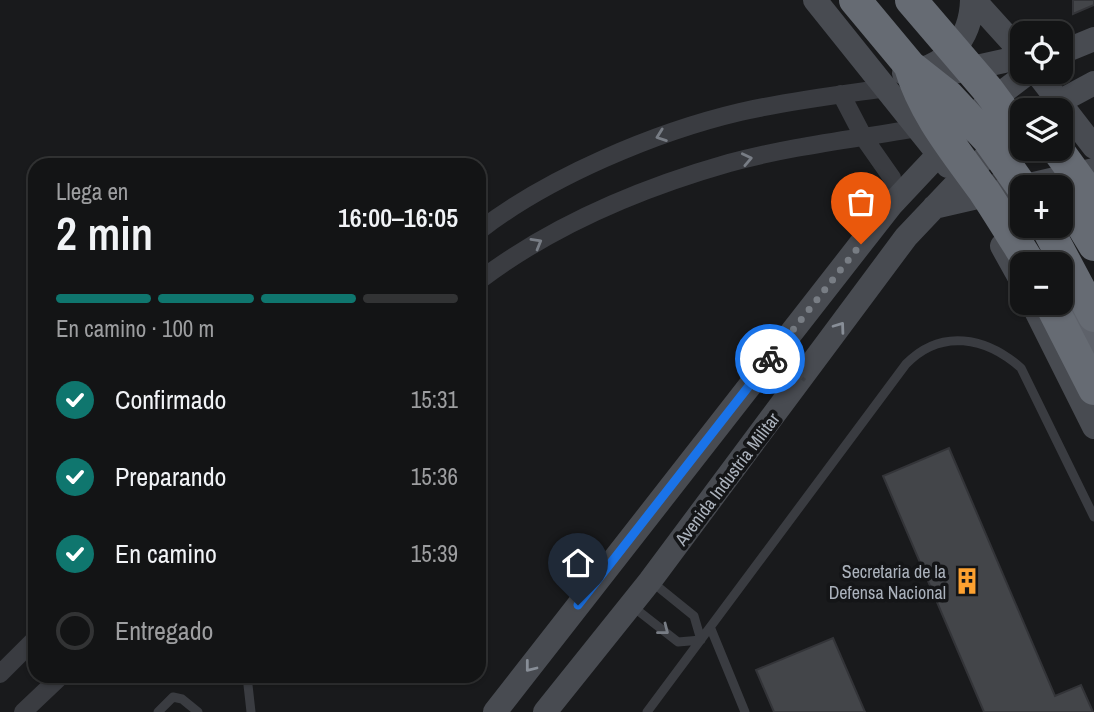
<!DOCTYPE html>
<html lang="es">
<meta charset="utf-8">
<style>
:root{--surface:#131415;--page:#1c1d1e;--text:#f1f3f6;--muted:#9d9ea0;--line:#323334;--accent:#0f766e}
body{margin:0;font-family:"Archivo Narrow",sans-serif;background:var(--page);color:var(--text);height:100vh;display:flex;flex-direction:column;font-size:26px;white-space:nowrap}
*{box-sizing:border-box;margin:0}
p{font-size:23px;color:var(--muted)}
.icon{flex:none;width:38px;height:38px;fill:none;stroke:currentColor;stroke-width:2;stroke-linecap:round;stroke-linejoin:round}
.map{position:relative;flex:1;overflow:hidden}
.sheet{position:absolute;left:28px;top:158px;width:458px;height:525px;display:flex;flex-direction:column;background:var(--surface);border-radius:21px;box-shadow:0 2px 5px #0004,0 0 0 2px var(--line)}
.sheet>*{flex:none}
.tools{position:absolute;left:1010px;top:21px;display:grid;gap:14px}
.tools a{display:grid;place-items:center;width:63px;height:63px;border-radius:14px;background:var(--surface);box-shadow:0 2px 5px #0004,0 0 0 2px var(--line);font-size:35px}
.pin{position:absolute;display:grid;place-items:center;width:60px;height:60px;color:#fff;margin:-72px -30px;border-radius:50% 50% 50% 0;rotate:-45deg;box-shadow:0 0 7px #0007}
.pin .icon{rotate:45deg}
.courier{position:absolute;display:grid;place-items:center;width:70px;height:70px;margin:-35px;border:5px solid #1a73e8;border-radius:50%;background:#fff;color:#222;box-shadow:0 2px 9px #0007}
.overview em{font-style:normal;font-weight:600}
.overview div{display:flex;flex-direction:column-reverse}
.overview{display:flex;align-items:center;justify-content:space-between;height:119px;padding:0 28px}
h1{font-size:46px;font-weight:600;line-height:52px}
.bar{display:grid;grid-template-columns:repeat(4,1fr);gap:10px 7px;align-content:center;height:84px;padding:0 28px}
.bar i{height:9px;border-radius:5px;background:var(--line)}
.bar .on{background:var(--accent)}
.bar p{grid-column:span 4}
ol{padding:0 28px;list-style:none}
li{display:flex;align-items:center;gap:21px;height:77px}
li p{margin-inline-start:auto}
li .icon{padding:7px;border-radius:50%;background:var(--accent);color:#fff;stroke-width:4}
li:last-child{color:var(--muted)}
li i{width:38px;height:38px;border:4px solid var(--line);border-radius:50%}
.map>svg:first-child{display:block}
.building{fill:#434549;stroke:#333438;stroke-width:2}
.lines{fill:none;stroke-linecap:round;stroke-linejoin:round}
.trunk-tunnel{stroke:#36383c;stroke-width:28;stroke-dasharray:28 14;stroke-linecap:butt}
.service{stroke:#3a3c41;stroke-width:9}
.minor{stroke:#3a3c41;stroke-width:18}
.secondary{stroke:#484b51;stroke-width:24}
.trunk{stroke:#5e626a;stroke-width:28}
.motorway{stroke:#666b73;stroke-width:32}
.path-bridge{stroke:#404348;stroke-width:3.5;stroke-dasharray:3.5 5;stroke-linecap:butt}
.motorway-bridge{stroke:#666b73;stroke-width:32}
.oneway{stroke:#787d85}
.oneway2{stroke:#888e97}
.done{stroke:#787d84;stroke-width:7;stroke-dasharray:0 12.6}
.route{stroke:#1a73e8;stroke-width:9}
.labels{text-anchor:middle;dominant-baseline:central;stroke-width:7;stroke-linejoin:round;paint-order:stroke}
.street-label{font-size:18px;fill:#abb2bc;stroke:#141517}
.poi-label{font-size:18px;fill:#abb2bc;stroke:#141517;text-anchor:end}
</style>
<div class="map">
<svg width="1094" height="712" viewBox="0 0 1094 712">
<rect width="100%" height="100%" fill="#191a1c"/>
<path class="building" d="M 1073,0 L 1094,0 L 1094,5 L 1073,14 Z
M 949,448 L 1055,696 L 1081,685 L 1093,712 L 984,712 L 883,476 Z
M 833,638 L 865,712 L 774,712 L 756,670 Z"/>
<g class="lines">
<path class="trunk-tunnel" d="M 996,172 L 1022,211"/>
<path class="service" d="M 632,606 L 678,642 L 701,640 L 694,616 L 652,582
M 711,629 L 745,712
M 247,676 L 251,712
M 158,712 L 173,697 L 182,699 L 198,712
M 647,712 L 906,364 C 941,328 986,337 1021,368 L 1094,517"/>
<path class="minor" d="M 841,94 L 864,138 L 892,178 L 893,185 L 891,205
M 480,230 C 549,177 655,132 740,112 C 788,101 838,95 887,88
M 480,280 C 553,225 641,188 729,163 C 791,146 855,139 918,128
M 0,674 L 35,639
M 23,712 L 61,676"/>
<path class="secondary" d="M 815,0 L 948,166
M 974,0 L 1022,53
M 1060,53 L 1094,39
M 954,72 L 1022,57
M 1036,72 L 1094,147
M 904,73 C 945,68 971,41 972,0
M 1044,110 L 1094,83
M 934,207 L 1094,170
M 1002,246 L 1022,282
M 1032,303 L 1094,427
M 495,712 L 891,205 L 983,107 L 1029,72
M 545,712 L 650,581 L 906,237 L 960,180 L 1008,137"/>
<path class="trunk" d="M 1067,293 L 1094,347"/>
<path class="motorway" d="M 1046,226 L 1094,316
M 1050,303 L 1094,389"/>
<path class="path-bridge" d="M 768,353 L 806,381"/>
<path class="motorway-bridge" d="M 855,0 L 910,66 L 948,96 L 988,139 L 1022,187
M 911,0 L 988,90 L 1022,136
M 910,67 C 924,114 956,152 984,191 C 1000,215 1015,240 1030,264
M 1057,149 L 1094,200
M 1060,189 L 1094,245"/>
</g>
<defs><path id="oneway-chevron" d="M-2-3.5L2.5 0L-2 3.5" fill="none" stroke-width="1.6" stroke-linecap="round" stroke-linejoin="round" transform="scale(1.75)"/></defs>
<g class="oneway">
<use href="#oneway-chevron" transform="translate(661 136) rotate(160)"/>
<use href="#oneway-chevron" transform="translate(747 159) rotate(-12)"/>
<use href="#oneway-chevron" transform="translate(537 243) rotate(-30)"/>
<use href="#oneway-chevron" transform="translate(664 630) rotate(38)"/>
</g>
<g class="oneway2">
<use href="#oneway-chevron" transform="translate(840 327) rotate(-54)"/>
<use href="#oneway-chevron" transform="translate(530 667) rotate(128)"/>
</g>
<g class="lines">
<path class="done" d="M 770,359 L 861,244"/>
<path class="route" d="M 578,605 L 770,359"/>
</g>
<defs>
<symbol id="building-bare" viewBox="-9 -9 18 18"><path d="M-4-6H4V6H1V3H-1V6H-4ZM-2.5-4.3h1.7v1.8h-1.7ZM.8-4.3h1.7v1.8H.8ZM-2.5-1h1.7V.8h-1.7ZM.8-1h1.7V.8H.8Z" fill="#fda130" stroke="#141517" stroke-width="2.5" paint-order="stroke"/></symbol>
</defs>
<g fill-rule="evenodd">
<use href="#building-bare" x="948" y="562" width="38" height="38"/>
</g>
<g class="labels">
<g class="street-label">
<text transform="translate(727 479) rotate(-53)">Avenida Industria Militar</text>
</g>
<g class="poi-label">
<text x="946" y="571">Secretaria de la<tspan x="946" dy="21">Defensa Nacional</tspan></text>
</g>
</g>
</svg>
<div class="tools">
<a><svg class="icon" aria-label="locate" viewBox="0 0 24 24"><circle cx="12" cy="12" r="6"/><path d="M12 2v4M12 18v4M2 12h4M18 12h4"/></svg></a>
<a><svg class="icon" aria-label="layers" viewBox="0 0 24 24"><path d="M12 4l9 5-9 5-9-5zM3 14l9 5 9-5"/></svg></a>
<a>+</a>
<a>−</a>
</div>
<div class="pin" style="left:861px;top:244px;background:#ea580c"><svg class="icon" aria-label="bag" viewBox="0 0 24 24"><path d="M5 8h14l-1 12H6zM9 8a3 3 0 0 1 6 0"/></svg></div>
<div class="pin" style="left:578px;top:605px;background:#1f2937"><svg class="icon" aria-label="home" viewBox="0 0 24 24"><path d="M3 11l9-7 9 7M6 9v11h12V9"/></svg></div>
<div class="courier" style="left:770px;top:359px"><svg class="icon" aria-label="bike" viewBox="0 0 24 24"><circle cx="6" cy="16" r="4"/><circle cx="18" cy="16" r="4"/><path d="M6 16l4-8h5l3 8M10 8l3 8H6M13 5h3"/></svg></div>
<section class="sheet">
<div class="overview"><div><h1>2 min</h1><p>Llega en</p></div><em>16:00–16:05</em></div>
<div class="bar"><i class="on"></i><i class="on"></i><i class="on"></i><i></i><p>En camino · 100 m</p></div>
<ol>
<li><svg class="icon" aria-label="check" viewBox="0 0 24 24"><path d="M5 12l5 5 9-10"/></svg>Confirmado<p>15:31</p></li>
<li><svg class="icon" aria-label="check" viewBox="0 0 24 24"><path d="M5 12l5 5 9-10"/></svg>Preparando<p>15:36</p></li>
<li><svg class="icon" aria-label="check" viewBox="0 0 24 24"><path d="M5 12l5 5 9-10"/></svg>En camino<p>15:39</p></li>
<li><i></i>Entregado</li>
</ol>
</section>
</div>
